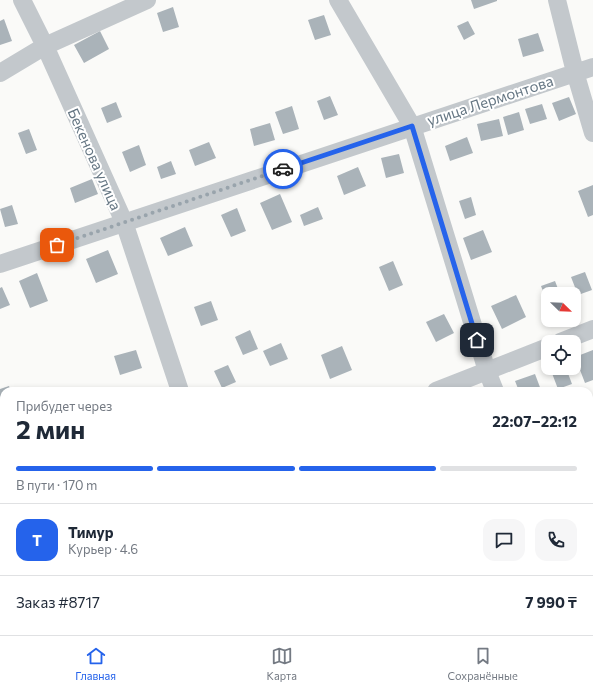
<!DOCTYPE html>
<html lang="ru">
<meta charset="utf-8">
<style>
:root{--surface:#fff;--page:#f6f6f7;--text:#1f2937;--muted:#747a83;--line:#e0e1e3;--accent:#2563eb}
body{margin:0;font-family:Commissioner,sans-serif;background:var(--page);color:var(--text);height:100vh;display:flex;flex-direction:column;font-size:15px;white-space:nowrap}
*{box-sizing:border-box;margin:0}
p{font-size:13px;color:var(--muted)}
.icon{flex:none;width:22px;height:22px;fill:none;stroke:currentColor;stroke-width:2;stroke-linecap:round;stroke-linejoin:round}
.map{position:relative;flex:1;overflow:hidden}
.sheet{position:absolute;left:0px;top:387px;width:593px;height:248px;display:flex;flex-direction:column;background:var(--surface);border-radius:12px 12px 0 0;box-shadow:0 2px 6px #0003}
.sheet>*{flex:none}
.needle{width:26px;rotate:113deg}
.controls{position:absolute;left:541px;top:287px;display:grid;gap:8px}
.controls a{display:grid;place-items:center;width:40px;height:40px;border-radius:8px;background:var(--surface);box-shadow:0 2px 6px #0003;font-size:20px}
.pin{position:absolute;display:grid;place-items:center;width:34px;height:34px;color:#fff;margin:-17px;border-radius:8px;box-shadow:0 2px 6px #0006}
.courier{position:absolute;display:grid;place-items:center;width:40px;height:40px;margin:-20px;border:3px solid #2563eb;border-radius:50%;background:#fff;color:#222;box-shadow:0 1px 5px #0007}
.head em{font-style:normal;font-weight:700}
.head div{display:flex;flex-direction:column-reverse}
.head{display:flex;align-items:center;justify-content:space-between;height:68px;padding:0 16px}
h1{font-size:26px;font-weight:700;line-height:30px}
.bar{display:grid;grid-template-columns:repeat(4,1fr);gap:6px 4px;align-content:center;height:48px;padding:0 16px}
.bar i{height:5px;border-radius:3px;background:var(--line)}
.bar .on{background:var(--accent)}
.bar p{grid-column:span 4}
.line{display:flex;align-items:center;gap:10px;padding:0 16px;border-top:1px solid var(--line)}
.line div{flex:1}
.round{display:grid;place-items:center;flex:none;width:42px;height:42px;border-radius:12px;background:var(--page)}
.dock{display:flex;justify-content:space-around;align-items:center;height:56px;border-top:1px solid var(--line);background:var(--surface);font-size:11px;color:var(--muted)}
.dock a{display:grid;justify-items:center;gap:2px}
.dock .on{color:var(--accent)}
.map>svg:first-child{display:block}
.building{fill:#aab3b9}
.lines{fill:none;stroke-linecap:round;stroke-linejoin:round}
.minor{stroke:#c3c8cc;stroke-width:18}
.done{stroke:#99a4ac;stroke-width:4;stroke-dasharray:0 7.2}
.route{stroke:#2563eb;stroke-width:5}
.labels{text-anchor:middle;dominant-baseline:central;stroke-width:4;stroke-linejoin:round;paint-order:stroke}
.street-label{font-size:15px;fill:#657683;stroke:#fff}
</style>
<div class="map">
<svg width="593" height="635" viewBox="0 0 593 635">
<rect width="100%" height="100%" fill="#fafaf8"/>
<path class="building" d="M 471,0 L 497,0 L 497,1 L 474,9 Z
M 173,7 L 179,27 L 163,32 L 157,13 Z
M 324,15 L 331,35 L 315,40 L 308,20 Z
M 4,19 L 12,41 L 0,45 L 0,21 Z
M 468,21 L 475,34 L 464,40 L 457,26 Z
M 100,31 L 109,49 L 84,63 L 74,45 Z
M 538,33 L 544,51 L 523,57 L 518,39 Z
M 330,96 L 338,115 L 324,120 L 317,101 Z
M 569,97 L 576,114 L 559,121 L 552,103 Z
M 116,102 L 122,117 L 107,123 L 101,108 Z
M 542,104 L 547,119 L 530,124 L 525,109 Z
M 292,106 L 299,129 L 283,134 L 275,112 Z
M 519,112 L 524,130 L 508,135 L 503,117 Z
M 499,119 L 503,136 L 481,141 L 477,124 Z
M 270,123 L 275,140 L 254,146 L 250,129 Z
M 29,129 L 37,150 L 26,154 L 18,133 Z
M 467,137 L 473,153 L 450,161 L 445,146 Z
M 209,142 L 216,158 L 195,166 L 189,150 Z
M 139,145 L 146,165 L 130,172 L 122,152 Z
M 399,154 L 404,173 L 386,178 L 381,158 Z
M 171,161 L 176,174 L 161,179 L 157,167 Z
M 358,167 L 366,186 L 344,195 L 337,176 Z
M 92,179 L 98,194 L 75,203 L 70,188 Z
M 593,185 L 593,215 L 588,217 L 578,191 Z
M 280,194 L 292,222 L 272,230 L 260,203 Z
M 471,197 L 476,215 L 465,219 L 459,201 Z
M 12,205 L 18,224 L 5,227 L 0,209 Z
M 318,207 L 323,219 L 304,226 L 300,215 Z
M 237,208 L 246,231 L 231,237 L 221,215 Z
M 185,227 L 193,246 L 168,256 L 160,238 Z
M 483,230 L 492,252 L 471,260 L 463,238 Z
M 108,250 L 118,274 L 96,283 L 86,259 Z
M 393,261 L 403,285 L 389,291 L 379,267 Z
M 585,272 L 592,290 L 578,295 L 571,277 Z
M 37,273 L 48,301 L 30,308 L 19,281 Z
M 555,281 L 560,294 L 548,294 L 548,304 L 541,286 Z
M 2,287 L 10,305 L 0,309 L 0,288 Z
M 516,295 L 526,317 L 502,329 L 491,306 Z
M 211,301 L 218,320 L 201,326 L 194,307 Z
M 444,314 L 454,333 L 436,342 L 426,322 Z
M 250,330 L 258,349 L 243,355 L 235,337 Z
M 281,343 L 288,359 L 270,366 L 263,351 Z
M 342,346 L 352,370 L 330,379 L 321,355 Z
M 136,350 L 142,368 L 120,375 L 114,356 Z
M 593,350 L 593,380 L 585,383 L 575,357 Z
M 228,365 L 236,382 L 222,388 L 214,371 Z
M 550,368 L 566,368 L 572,384 L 558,389 Z
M 535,374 L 541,390 L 538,391 L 519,391 L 515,381 Z
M 9,386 L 11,391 L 4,391 L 4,404 L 0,405 L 0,389 Z
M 0,495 L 4,505 L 4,512 L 0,513 Z
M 593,534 L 593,555 L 592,556 L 589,549 L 589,536 Z
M 169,631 L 188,631 L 189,635 L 171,635 Z
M 375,631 L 393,631 L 395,635 L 377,635 Z"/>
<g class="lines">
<path class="minor" d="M 22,0 L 45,46 L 124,222 L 180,391
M 338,0 L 412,126 L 487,371 L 495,391
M 557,0 L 575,72 L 593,133
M 0,73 L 45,46 L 147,0
M 0,264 L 593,67
M 560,342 L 593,329
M 436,391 L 548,347
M 589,514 L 593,512
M 0,565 L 4,563
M 589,628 L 591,635
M 285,635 L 295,631"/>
</g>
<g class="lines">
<path class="done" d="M 57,245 L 283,169"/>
<path class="route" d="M 283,169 L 412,126 L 477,340"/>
</g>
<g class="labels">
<g class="street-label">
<text transform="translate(490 100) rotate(-18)">улица Лермонтова</text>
<text transform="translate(95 159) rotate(66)">Бекенова улица</text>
</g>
</g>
</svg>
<div class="controls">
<a><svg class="needle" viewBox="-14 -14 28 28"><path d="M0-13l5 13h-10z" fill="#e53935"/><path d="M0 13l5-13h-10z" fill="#747a83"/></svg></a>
<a><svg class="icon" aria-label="locate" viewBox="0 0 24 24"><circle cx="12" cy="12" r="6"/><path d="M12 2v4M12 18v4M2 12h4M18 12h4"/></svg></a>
</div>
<div class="pin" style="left:57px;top:245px;background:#ea580c"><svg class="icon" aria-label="bag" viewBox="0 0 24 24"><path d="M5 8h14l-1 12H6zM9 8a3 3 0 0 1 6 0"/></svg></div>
<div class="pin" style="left:477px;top:340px;background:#1f2937"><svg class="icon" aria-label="home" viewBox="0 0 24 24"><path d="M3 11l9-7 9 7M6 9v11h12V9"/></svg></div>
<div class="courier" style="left:283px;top:169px"><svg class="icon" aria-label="car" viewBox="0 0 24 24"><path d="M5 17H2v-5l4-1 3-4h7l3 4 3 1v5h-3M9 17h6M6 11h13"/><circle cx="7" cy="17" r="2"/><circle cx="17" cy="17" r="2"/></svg></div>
<section class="sheet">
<div class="head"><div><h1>2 мин</h1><p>Прибудет через</p></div><em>22:07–22:12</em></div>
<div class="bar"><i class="on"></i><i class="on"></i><i class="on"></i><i></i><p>В пути · 170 m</p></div>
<div class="line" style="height:72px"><b class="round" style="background:var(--accent);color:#fff">Т</b><div><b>Тимур</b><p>Курьер · 4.6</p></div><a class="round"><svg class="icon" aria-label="chat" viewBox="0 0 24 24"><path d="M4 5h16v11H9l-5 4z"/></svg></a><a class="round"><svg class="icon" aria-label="phone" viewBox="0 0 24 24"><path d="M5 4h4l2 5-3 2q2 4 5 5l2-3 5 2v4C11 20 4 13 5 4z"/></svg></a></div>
<div class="line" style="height:52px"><div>Заказ #8717</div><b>7 990 ₸</b></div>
</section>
</div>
<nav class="dock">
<a class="on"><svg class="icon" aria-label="home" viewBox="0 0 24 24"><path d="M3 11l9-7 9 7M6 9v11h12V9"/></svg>Главная</a>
<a><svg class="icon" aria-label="map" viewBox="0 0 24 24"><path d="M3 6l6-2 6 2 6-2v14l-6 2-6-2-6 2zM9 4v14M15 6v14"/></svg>Карта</a>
<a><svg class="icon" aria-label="saved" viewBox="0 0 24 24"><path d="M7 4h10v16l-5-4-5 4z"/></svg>Сохранённые</a>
</nav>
